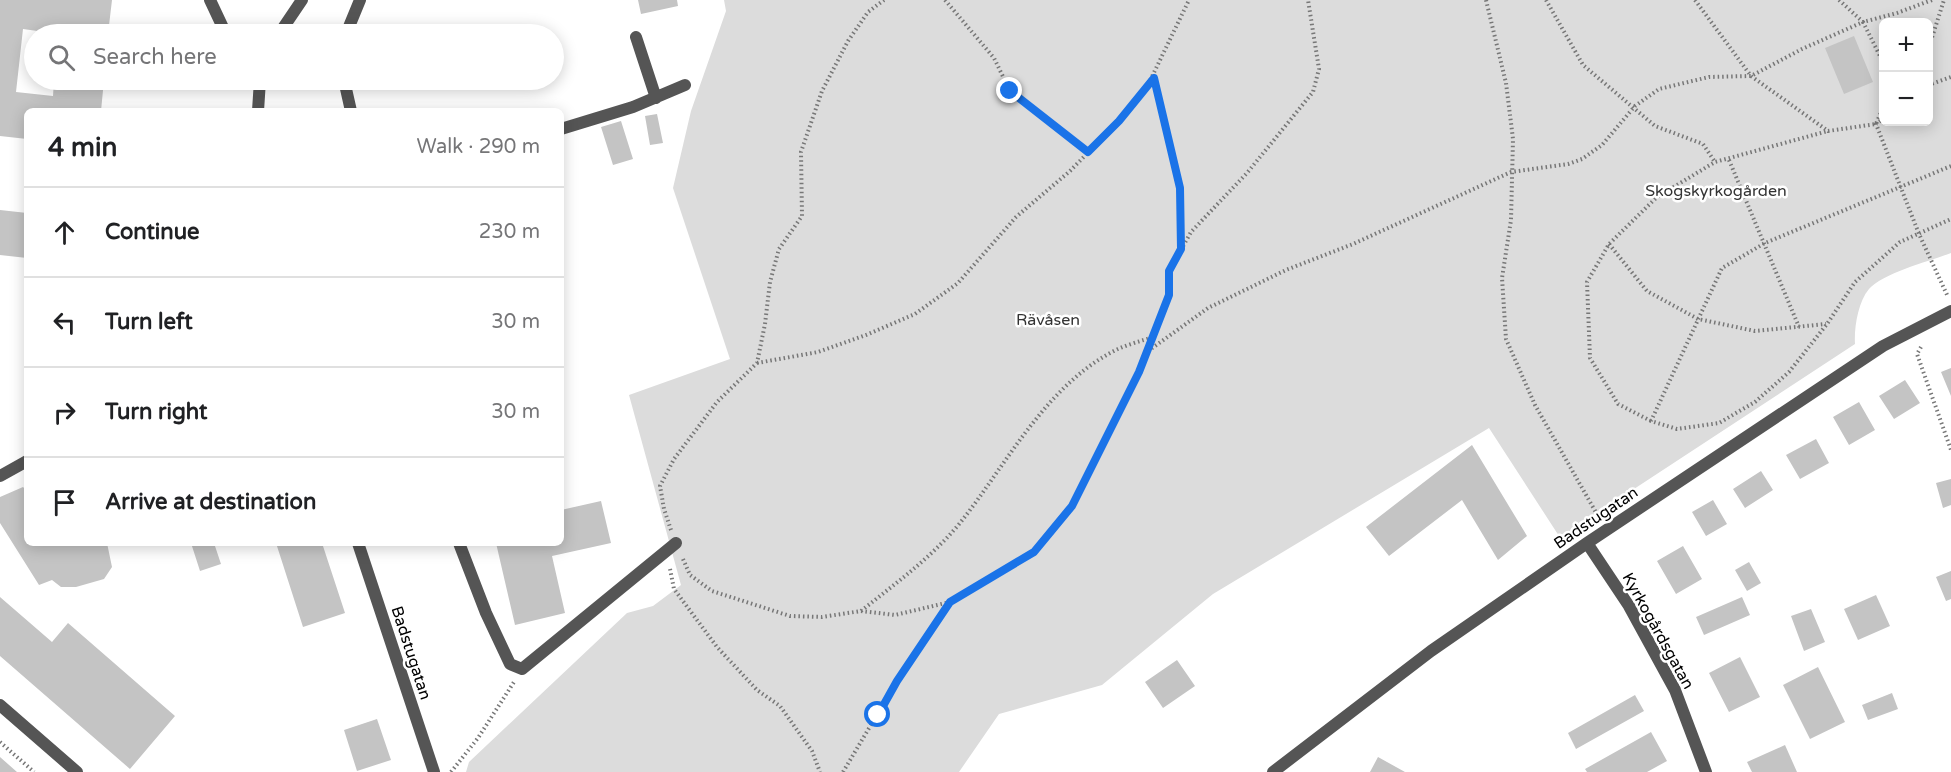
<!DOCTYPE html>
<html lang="en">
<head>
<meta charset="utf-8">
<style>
	body { margin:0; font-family:"Varela Round",sans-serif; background:#f2f2f2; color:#202124 }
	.controls { position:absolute; right:18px; top:18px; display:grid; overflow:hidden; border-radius:9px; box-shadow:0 3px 15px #0003 }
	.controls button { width:54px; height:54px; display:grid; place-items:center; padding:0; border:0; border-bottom:2px solid #e0e0e0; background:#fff; color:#202124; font:30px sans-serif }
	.stop { position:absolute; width:18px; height:18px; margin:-14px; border:4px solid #1a73e8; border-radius:50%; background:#fff }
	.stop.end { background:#1a73e8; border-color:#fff; box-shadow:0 2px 6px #0008 }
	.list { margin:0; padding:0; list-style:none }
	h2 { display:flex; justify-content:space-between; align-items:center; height:78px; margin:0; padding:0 24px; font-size:26px }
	h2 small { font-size:20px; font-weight:400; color:#757577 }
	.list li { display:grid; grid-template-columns:39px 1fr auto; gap:18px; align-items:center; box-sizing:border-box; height:90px; padding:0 24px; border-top:2px solid #e0e0e0 }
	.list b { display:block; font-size:22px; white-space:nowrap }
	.list em { font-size:20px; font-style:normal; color:#757577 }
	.icon { flex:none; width:33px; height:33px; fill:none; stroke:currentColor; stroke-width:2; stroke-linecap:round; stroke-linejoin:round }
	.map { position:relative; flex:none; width:1951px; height:772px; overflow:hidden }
	.search { position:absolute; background:#fff; box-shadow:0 3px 15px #0003; left:24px; top:24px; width:540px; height:66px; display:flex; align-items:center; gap:15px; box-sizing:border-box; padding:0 21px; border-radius:33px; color:#757577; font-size:22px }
	.panel { position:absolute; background:#fff; box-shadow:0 3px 15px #0003; left:24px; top:108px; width:540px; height:438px; border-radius:9px }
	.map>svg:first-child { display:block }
	.green { fill:#dcdcdc; fill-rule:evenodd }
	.building { fill:#c4c4c4 }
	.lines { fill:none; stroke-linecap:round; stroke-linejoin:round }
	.path { stroke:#777; stroke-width:4; stroke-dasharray:1.5 3; stroke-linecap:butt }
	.service { stroke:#555; stroke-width:12 }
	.minor { stroke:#555; stroke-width:12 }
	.tertiary { stroke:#555; stroke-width:12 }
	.route { stroke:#1a73e8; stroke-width:8 }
	.labels { text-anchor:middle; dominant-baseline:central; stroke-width:5; stroke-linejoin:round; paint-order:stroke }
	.park-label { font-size:16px; fill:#333; stroke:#fff }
	.street-label { font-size:16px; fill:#000; stroke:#fff }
</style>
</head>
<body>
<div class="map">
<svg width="1951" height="772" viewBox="0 0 1951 772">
	<rect width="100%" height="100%" fill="#fff"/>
	<path class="green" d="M 724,0 L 1951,0 L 1951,253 C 1930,261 1883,273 1869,289 C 1858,302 1854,328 1855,344 L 1605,508 L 1607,517 L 1559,536 L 1489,428 L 1213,594 L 1102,685 L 999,714 L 959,772 L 466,772 L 469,762 L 627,613 L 653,606 L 681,585 L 629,395 L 730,359 L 673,188 L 691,111 L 726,11 ZM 1884,22 L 1928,22 L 1928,122 L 1884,122 Z"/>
	<path class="building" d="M 0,0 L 112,0 L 108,34 L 59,34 L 23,29 L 16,92 L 53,96 L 54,80 L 104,80 L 101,111 L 27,111 L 27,139 L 0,136 Z
		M 638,0 L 677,0 L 678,6 L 641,14 Z
		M 1854,36 L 1873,82 L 1844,94 L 1825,48 Z
		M 657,114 L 663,143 L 650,145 L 645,116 Z
		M 621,121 L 633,159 L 613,165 L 601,127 Z
		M 0,210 L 27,213 L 27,258 L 0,255 Z
		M 1951,368 L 1951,396 L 1941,372 Z
		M 1905,380 L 1920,403 L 1894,419 L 1879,396 Z
		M 1859,402 L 1875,430 L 1849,445 L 1833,417 Z
		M 1816,439 L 1829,463 L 1800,479 L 1786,455 Z
		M 1472,445 L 1527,536 L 1498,560 L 1462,500 L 1389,556 L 1366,527 Z
		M 1761,471 L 1773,490 L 1745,508 L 1733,489 Z
		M 1951,479 L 1951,505 L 1943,508 L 1936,483 Z
		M 23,487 L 27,491 L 27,543 L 107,543 L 112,567 L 104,579 L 76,587 L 61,587 L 52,580 L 39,585 L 0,523 L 0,497 Z
		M 1713,500 L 1727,524 L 1706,536 L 1692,512 Z
		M 601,501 L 611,543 L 552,556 L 565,613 L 515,625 L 496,543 L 561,543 L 561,510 Z
		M 191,543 L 214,543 L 221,564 L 200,571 Z
		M 276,543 L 322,543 L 345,613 L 303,627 Z
		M 1683,546 L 1702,579 L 1676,594 L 1657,561 Z
		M 1749,562 L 1761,583 L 1747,591 L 1735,570 Z
		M 1951,571 L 1951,599 L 1946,601 L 1936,577 Z
		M 1876,595 L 1890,626 L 1858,640 L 1844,609 Z
		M 0,597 L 52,642 L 68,623 L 175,716 L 130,769 L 0,656 Z
		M 1742,597 L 1750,615 L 1704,635 L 1696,617 Z
		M 1811,609 L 1825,642 L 1804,651 L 1791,616 Z
		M 1740,657 L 1760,697 L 1729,712 L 1709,673 Z
		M 1177,660 L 1195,686 L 1163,708 L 1145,682 Z
		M 1818,667 L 1845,722 L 1810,739 L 1783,685 Z
		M 1892,693 L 1898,709 L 1868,720 L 1862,705 Z
		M 1635,695 L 1644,711 L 1576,749 L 1568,733 Z
		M 377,719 L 391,760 L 357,771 L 344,730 Z
		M 1651,732 L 1667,761 L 1647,772 L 1587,772 L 1585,769 Z
		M 1785,745 L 1797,772 L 1752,772 L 1747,762 Z
		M 0,757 L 17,772 L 0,772 Z
		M 1378,757 L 1405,772 L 1370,772 Z"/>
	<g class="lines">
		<path class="path" d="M 945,0 L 994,58 L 1010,91 L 1088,152
			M 1486,0 L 1506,83 L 1513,139 L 1511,220 L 1502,278 L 1506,339 L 1535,405 L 1598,516
			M 1546,0 L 1583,65 L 1655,126 L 1703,144 L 1715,162
			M 1695,0 L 1751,76 L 1828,131 L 1876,124 L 1884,105
			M 1839,0 L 1863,22 L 1897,13 L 1932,0
			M 1928,50 L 1944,0
			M 1154,78 L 1180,188 L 1181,248
			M 1928,85 L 1951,77
			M 1884,118 L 1876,124 L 1919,234 L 1948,297
			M 1729,160 L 1799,327
			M 1951,166 L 1765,243 L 1722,268 L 1651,421 L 1677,429 L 1719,423 L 1755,402 L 1789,372 L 1827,324 L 1855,282 L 1900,242 L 1951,219
			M 1609,244 L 1647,291 L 1698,319 L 1755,331 L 1826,324
			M 1921,347 L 1917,354 L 1951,450
			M 1148,351 L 1208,308 L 1286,270 L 1353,244 L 1511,172 L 1568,164 L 1582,159 L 1602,145 L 1635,106 L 1659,89 L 1709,77 L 1751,76 L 1802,49 L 1863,22 L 1884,64
			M 757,363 L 818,352 L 866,335 L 915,314 L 958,283 L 1016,217 L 1070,171 L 1119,121 L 1147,87 L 1189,0
			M 1651,421 L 1618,404 L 1590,358 L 1587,282 L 1609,244 L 1657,197 L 1715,162 L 1828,131
			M 671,530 L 664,509 L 660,486 L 674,459 L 717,402 L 757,363 L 765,324 L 770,282 L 779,249 L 802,216 L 801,152 L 822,91 L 848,41 L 868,12 L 884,0
			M 683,559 L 690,575 L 712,591 L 790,616 L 822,617 L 861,611 L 895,615 L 950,602
			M 670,569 L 674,589 L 717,647 L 757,690 L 780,706 L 812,751 L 820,772
			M 861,611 C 896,583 931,558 960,523 C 1007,464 1047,383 1118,349 C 1129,344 1141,341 1153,337
			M 0,742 L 34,772
			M 451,772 L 478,738 L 514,682
			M 843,772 L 897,681 L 950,602 L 1034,552 L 1072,506 L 1139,372 L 1169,295 L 1169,271 L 1191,232 L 1247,173 L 1313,92 L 1319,69 L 1308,0"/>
		<path class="service" d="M 210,0 L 226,34
			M 346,34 L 360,0
			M 636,37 L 656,98
			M 344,80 L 351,111
			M 561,129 L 633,107 L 685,85
			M 459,543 L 486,613 L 510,664 L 522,669 L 676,543"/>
		<path class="minor" d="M 279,34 L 302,0
			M 258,111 L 260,80
			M 0,476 L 27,461
			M 358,543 L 434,772
			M 1587,543 L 1629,606 L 1675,690 L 1706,772
			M 1273,772 L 1431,651 L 1587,543 L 1883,346 L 1951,311"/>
		<path class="tertiary" d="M 0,705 L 77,772"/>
	</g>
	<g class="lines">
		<path class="route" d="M 878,715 L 897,681 L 950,602 L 1034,552 L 1072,506 L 1139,372 L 1169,295 L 1169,271 L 1181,249 L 1180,188 L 1154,78 L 1119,121 L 1088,152 L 1010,91"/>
	</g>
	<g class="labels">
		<g class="park-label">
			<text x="1716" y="191">Skogskyrkogården</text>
			<text x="1048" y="320">Rävåsen</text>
		</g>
		<g class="street-label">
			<text transform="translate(1596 518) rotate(-34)">Badstugatan</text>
			<text transform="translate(1658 631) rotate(61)">Kyrkogårdsgatan</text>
			<text transform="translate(411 653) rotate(72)">Badstugatan</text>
		</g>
	</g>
</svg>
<div class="controls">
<button>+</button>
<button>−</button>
</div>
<div class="stop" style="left:878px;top:715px"></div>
<div class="stop end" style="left:1010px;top:91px"></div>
<div class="search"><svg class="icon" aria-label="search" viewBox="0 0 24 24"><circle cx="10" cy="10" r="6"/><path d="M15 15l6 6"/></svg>Search here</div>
<section class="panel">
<h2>4 min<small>Walk · 290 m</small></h2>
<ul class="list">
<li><svg class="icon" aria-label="ahead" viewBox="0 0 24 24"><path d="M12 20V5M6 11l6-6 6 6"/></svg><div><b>Continue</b></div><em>230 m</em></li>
<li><svg class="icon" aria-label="left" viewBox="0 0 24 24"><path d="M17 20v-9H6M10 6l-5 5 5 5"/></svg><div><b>Turn left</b></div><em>30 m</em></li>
<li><svg class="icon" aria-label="right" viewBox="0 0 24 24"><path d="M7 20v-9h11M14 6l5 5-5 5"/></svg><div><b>Turn right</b></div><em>30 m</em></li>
<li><svg class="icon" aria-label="arrive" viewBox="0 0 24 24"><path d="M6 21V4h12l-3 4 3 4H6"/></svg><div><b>Arrive at destination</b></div></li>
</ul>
</section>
</div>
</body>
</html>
